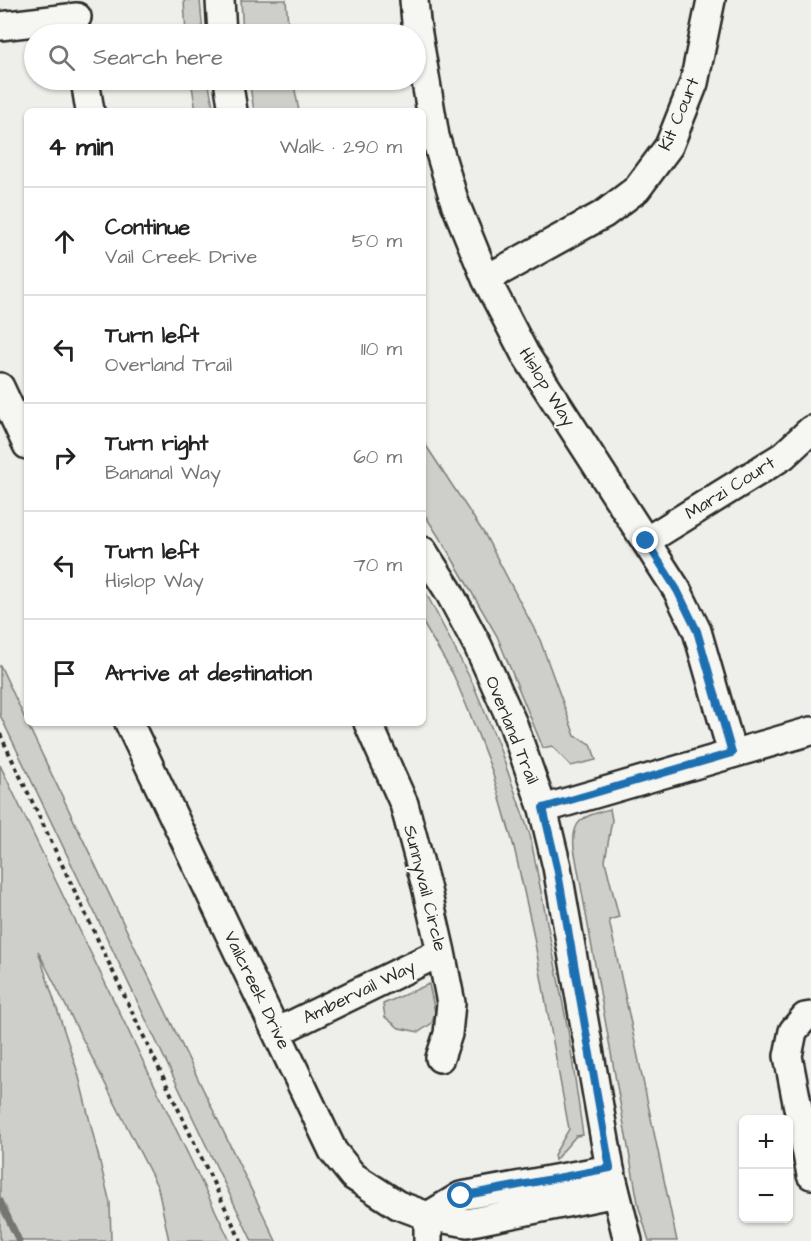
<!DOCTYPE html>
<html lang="en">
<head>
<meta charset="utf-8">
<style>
	body { margin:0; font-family:"Architects Daughter",sans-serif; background:#f2f2f2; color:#222 }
	.controls { position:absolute; right:18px; bottom:18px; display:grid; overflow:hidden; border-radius:9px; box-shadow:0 2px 4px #0004 }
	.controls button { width:54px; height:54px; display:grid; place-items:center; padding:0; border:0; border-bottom:2px solid #e0e0e0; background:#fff; color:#222; font:30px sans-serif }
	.stop { position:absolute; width:18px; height:18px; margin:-14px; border:4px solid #1f6fb2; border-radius:50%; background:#fff }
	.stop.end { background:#1f6fb2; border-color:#fff; box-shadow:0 2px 6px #0008 }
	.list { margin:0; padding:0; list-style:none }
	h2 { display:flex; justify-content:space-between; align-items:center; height:78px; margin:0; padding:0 24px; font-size:26px }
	h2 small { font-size:20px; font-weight:400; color:#767676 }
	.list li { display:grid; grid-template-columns:39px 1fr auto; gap:18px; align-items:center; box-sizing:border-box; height:108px; padding:0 24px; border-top:2px solid #e0e0e0 }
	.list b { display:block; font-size:22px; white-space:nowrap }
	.list p { margin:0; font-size:20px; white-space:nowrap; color:#767676 }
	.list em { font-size:20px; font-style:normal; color:#767676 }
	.icon { flex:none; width:33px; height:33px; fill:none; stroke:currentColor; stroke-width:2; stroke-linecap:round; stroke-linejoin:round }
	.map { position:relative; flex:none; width:811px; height:1241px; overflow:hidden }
	.search { position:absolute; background:#fff; box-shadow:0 2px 4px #0004; left:24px; top:24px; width:402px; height:66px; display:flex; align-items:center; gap:15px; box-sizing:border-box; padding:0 21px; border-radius:33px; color:#767676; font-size:22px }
	.panel { position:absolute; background:#fff; box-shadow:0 2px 4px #0004; left:24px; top:108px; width:402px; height:618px; border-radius:9px }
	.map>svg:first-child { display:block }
	.green { fill:#cececa; stroke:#7c7c7a; stroke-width:1.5 }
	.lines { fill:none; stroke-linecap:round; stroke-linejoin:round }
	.stream { stroke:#757573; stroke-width:7 }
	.minor-casing { stroke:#2b2b2b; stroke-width:32 }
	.path { stroke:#2b2b2b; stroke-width:4; stroke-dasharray:4.5 4.5; stroke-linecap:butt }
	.minor { stroke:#f6f6f2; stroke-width:27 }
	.route { stroke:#1f6fb2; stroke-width:8 }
	.labels { text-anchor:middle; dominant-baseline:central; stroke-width:4.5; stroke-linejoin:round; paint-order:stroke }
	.street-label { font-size:18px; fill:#2b2b2b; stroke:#f6f6f2 }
</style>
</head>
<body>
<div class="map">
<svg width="811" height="1241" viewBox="0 0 811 1241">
	<rect width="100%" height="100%" fill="#eeeeea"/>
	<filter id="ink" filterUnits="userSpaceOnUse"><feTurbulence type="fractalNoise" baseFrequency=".0167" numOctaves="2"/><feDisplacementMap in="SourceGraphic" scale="12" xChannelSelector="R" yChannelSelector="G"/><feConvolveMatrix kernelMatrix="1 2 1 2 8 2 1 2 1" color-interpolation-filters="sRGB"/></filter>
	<g filter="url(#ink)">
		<path class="green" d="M 184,0 L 200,0 L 203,34 L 186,34 Z
			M 241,0 L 286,0 L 289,34 L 243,34 Z
			M 191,80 L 208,80 L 214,111 L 196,111 Z
			M 249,80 L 293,80 L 299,111 L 254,111 Z
			M 423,441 L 485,535 L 540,640 L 575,736 L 591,744 L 596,760 L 571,766 L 552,746 L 543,748 L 497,636 L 449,553 L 423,512 Z
			M 423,587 L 473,684 L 497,741 L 530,835 L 568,1030 L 583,1135 L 576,1136 L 555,1160 L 554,1155 L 569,1129 L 532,927 L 514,847 L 492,771 L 470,714 L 453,674 L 423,623 Z
			M 0,665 L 27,723 L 276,1241 L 252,1241 L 0,715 Z
			M 0,765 L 23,813 L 230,1241 L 169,1241 L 158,1188 L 38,951 L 78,1073 L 110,1203 L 111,1241 L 0,1241 Z
			M 610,809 L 612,820 L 605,861 L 619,917 L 609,920 L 677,1241 L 649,1241 L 639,1208 L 574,848 C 571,818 585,816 610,809 Z
			M 429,984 L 435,1012 L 432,1023 L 419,1032 L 399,1028 L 385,1017 L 383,1004 Z"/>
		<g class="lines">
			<path class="stream" d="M 0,1201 L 19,1241"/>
			<defs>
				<path id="minor" d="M 220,0 L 222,34
					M 414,0 L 416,22 L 435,136 L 455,203 L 486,279 L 525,354 L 677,590 L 697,631 L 732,753
					M 0,26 L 77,17
					M 85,80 L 90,111
					M 228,80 L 233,111
					M 486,279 L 604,214 L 637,189 L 669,146 L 694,83 L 711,0
					M 0,387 L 27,445
					M 646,541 L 783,456 L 811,430
					M 423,551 L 448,590 L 478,646 L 513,724 L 543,809 L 557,867 L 610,1169 L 628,1241
					M 129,723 L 333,1151 L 353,1176 L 398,1205 L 428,1216 L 467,1223 L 616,1193
					M 368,723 L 404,804 L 426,886 L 441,952 L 451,1003 L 448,1034 L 440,1058
					M 543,809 L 811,731
					M 811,1016 L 805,1017 L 793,1031 L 788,1056 L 811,1175
					M 277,1032 L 441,952
					M 428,1216 L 461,1196 L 610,1169
					M 428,1241 L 428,1216"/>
			</defs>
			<use href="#minor" class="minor-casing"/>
			<path class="path" d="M 0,734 L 241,1241"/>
			<use href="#minor" class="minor"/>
		</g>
	</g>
	<g class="lines" filter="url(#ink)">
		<path class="route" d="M 461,1196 L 610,1168 L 557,867 L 543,808 L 732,753 L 697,631 L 677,590 L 646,541"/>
	</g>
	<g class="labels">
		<g class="street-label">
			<text transform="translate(679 114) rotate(-67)">Kit Court</text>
			<text transform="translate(547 387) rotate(58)">Hislop Way</text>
			<text transform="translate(730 488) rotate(-32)">Marzi Court</text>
			<text transform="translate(512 730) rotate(68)">Overland Trail</text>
			<text transform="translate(425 888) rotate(76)">Sunnyvail Circle</text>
			<text transform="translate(257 990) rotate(64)">Vailcreek Drive</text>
			<text transform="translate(359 992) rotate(-26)">Ambervail Way</text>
		</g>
	</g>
</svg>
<div class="controls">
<button>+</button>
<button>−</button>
</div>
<div class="stop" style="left:461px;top:1196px"></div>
<div class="stop end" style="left:646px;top:541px"></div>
<div class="search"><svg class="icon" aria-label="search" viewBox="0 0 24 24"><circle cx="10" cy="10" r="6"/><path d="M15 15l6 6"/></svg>Search here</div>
<section class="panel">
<h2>4 min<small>Walk · 290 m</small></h2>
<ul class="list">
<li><svg class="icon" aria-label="ahead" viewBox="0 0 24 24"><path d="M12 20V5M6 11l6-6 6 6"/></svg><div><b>Continue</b><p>Vail Creek Drive</p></div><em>50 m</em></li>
<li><svg class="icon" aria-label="left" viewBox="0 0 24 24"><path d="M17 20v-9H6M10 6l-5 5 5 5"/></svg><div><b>Turn left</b><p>Overland Trail</p></div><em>110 m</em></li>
<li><svg class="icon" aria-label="right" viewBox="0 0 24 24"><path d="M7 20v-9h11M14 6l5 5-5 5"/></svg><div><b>Turn right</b><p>Bananal Way</p></div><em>60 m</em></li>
<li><svg class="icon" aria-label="left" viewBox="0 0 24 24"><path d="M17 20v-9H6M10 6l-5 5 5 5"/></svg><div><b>Turn left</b><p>Hislop Way</p></div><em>70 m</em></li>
<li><svg class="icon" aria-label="arrive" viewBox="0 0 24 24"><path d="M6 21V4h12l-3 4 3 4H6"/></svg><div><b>Arrive at destination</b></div></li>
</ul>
</section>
</div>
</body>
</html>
